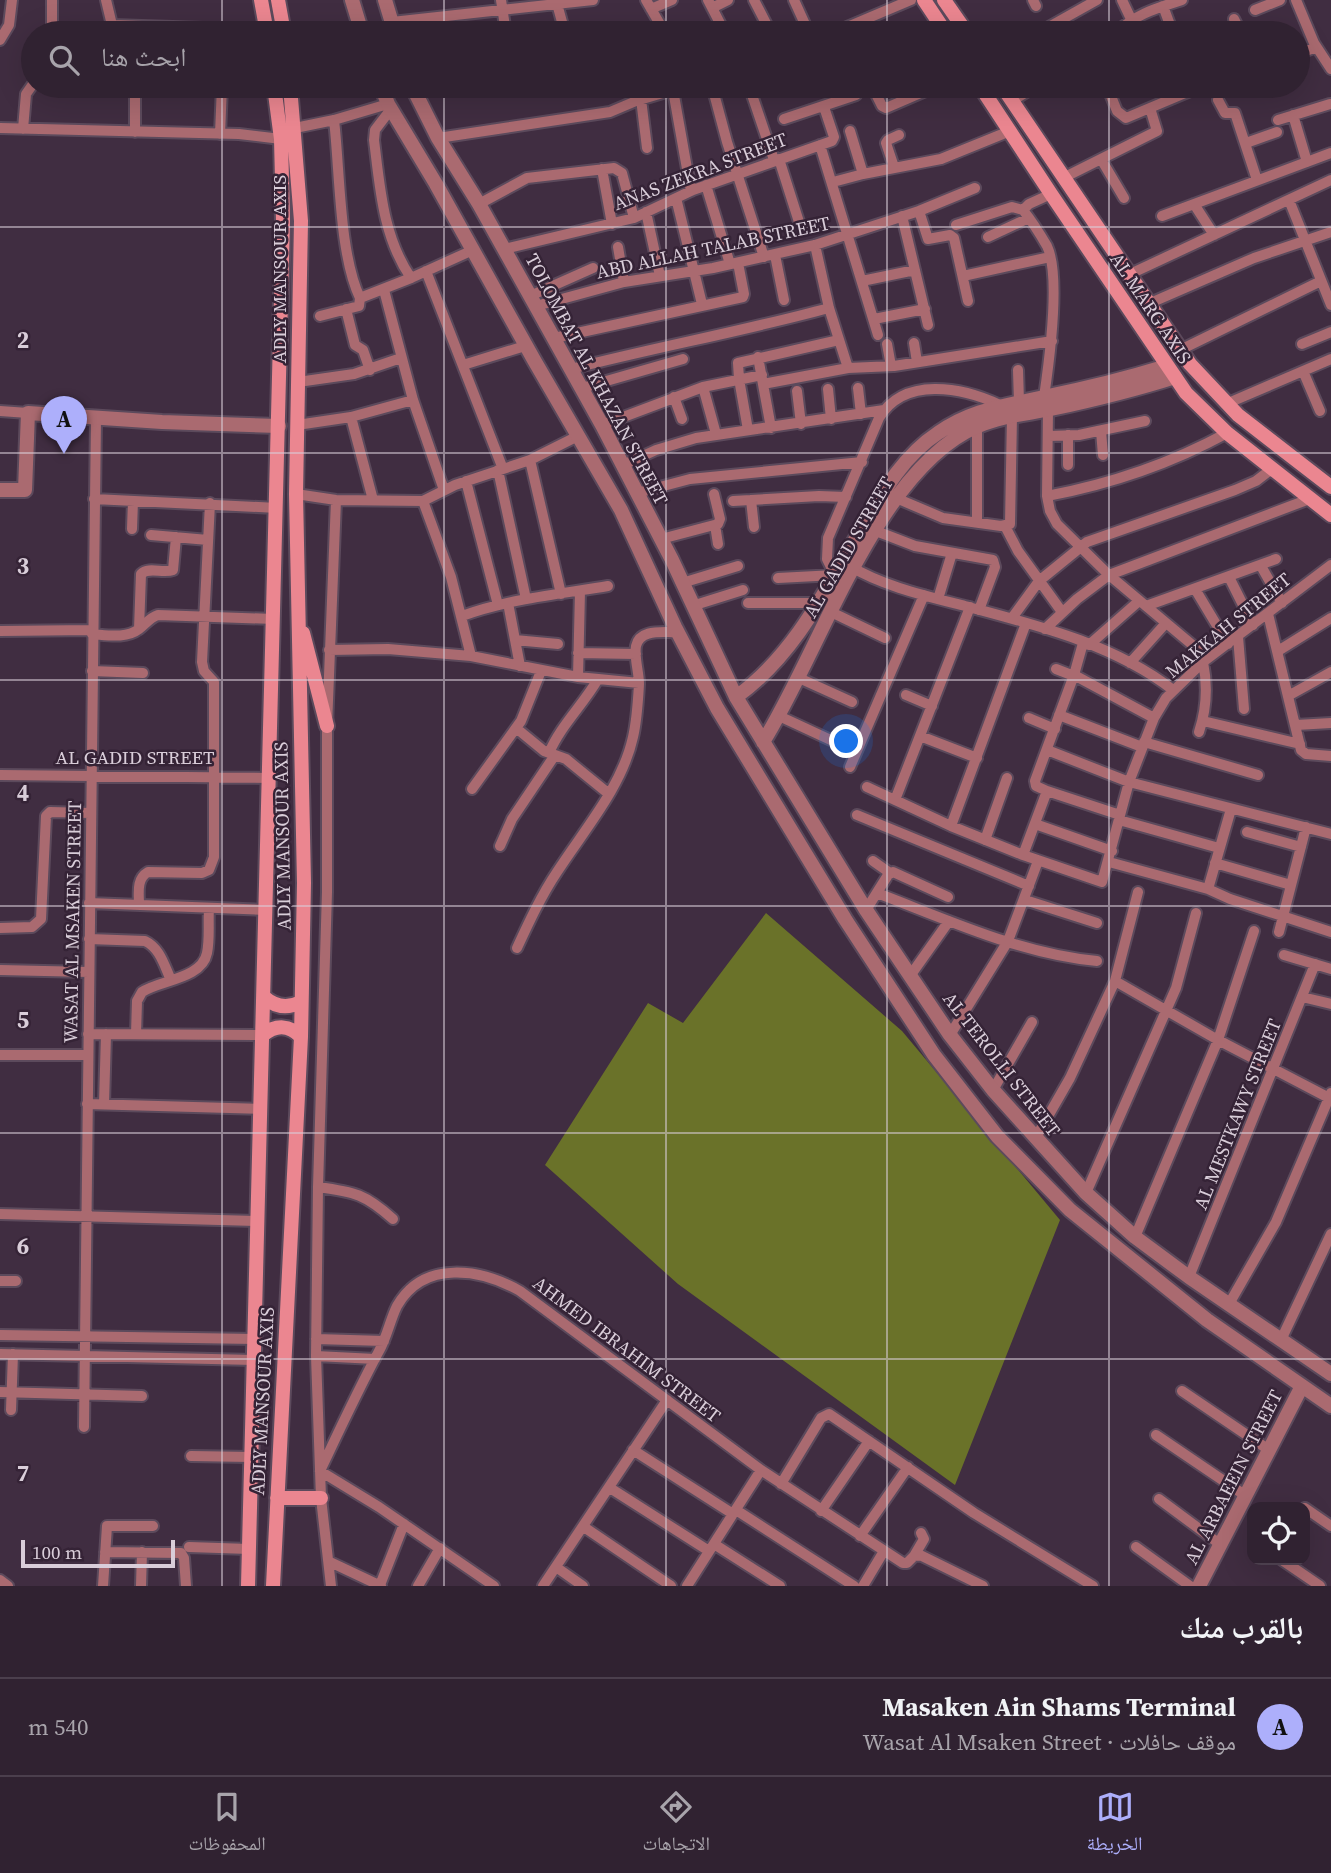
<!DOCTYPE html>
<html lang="ar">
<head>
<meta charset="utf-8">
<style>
	body { margin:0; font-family:"Source Serif 4","Noto Naskh Arabic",serif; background:#382a39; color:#f1f3f6; direction:rtl }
	.controls { position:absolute; right:21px; bottom:21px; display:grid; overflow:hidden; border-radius:14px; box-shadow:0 7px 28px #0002 }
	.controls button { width:63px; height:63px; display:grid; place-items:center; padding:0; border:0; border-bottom:2px solid #4b3f4d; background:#302231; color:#f1f3f6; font:35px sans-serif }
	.scale { position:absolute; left:21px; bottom:18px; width:154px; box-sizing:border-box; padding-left:7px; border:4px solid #d9cdd9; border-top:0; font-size:19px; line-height:24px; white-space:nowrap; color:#d9cdd9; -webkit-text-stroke:5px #352336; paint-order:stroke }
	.you { position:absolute; left:847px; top:742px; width:24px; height:24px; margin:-18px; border:5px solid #fff; border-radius:50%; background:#1a73e8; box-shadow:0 0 0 10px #1a73e833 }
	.badge { display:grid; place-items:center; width:46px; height:46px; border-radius:50%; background:#adaffb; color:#111; font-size:23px; font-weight:700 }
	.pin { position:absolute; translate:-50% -58px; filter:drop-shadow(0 2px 4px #0008) }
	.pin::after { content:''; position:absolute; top:37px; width:24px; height:21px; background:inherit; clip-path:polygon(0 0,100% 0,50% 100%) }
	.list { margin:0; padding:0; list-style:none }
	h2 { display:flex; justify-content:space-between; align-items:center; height:91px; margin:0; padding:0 28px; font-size:30px }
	h2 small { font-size:23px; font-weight:400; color:#a8a4ab }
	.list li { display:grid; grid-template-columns:46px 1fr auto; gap:21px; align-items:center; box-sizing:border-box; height:98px; padding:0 28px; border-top:2px solid #4b3f4d }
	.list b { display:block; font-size:26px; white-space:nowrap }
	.list p { margin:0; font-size:23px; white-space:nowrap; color:#a8a4ab }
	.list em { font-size:23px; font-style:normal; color:#a8a4ab }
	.icon { flex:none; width:38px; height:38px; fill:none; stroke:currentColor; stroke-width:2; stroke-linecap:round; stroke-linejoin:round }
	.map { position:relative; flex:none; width:1331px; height:1586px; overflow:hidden; direction:ltr }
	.search { position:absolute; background:#302231; box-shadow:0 7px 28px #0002; left:21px; right:21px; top:21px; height:77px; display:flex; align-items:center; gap:18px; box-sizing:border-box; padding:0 24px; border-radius:38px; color:#a8a4ab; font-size:26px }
	.sheet { height:189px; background:#302231 }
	nav { display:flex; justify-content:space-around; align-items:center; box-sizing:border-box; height:98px; border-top:2px solid #4b3f4d; background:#302231; font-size:19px; color:#a8a4ab }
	nav a { display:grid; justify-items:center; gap:4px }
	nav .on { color:#adaffb }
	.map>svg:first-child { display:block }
	.forest { fill:#6a7229 }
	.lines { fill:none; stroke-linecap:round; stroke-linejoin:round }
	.minor-casing { stroke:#5c4a5c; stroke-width:14 }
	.tertiary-casing { stroke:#5c4a5c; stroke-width:18 }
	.secondary-casing { stroke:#5c4a5c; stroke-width:18 }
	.minor { stroke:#aa6a70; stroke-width:10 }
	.tertiary { stroke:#aa6a70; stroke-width:14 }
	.secondary { stroke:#eb8690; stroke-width:14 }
	.grid { fill:none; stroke:#d9cdd9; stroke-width:2; stroke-opacity:0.55 }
	.labels { text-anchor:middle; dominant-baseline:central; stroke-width:5; stroke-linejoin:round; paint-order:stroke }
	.street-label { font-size:19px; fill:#d9cdd9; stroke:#352336 }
	.grid-label { font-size:23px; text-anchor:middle; font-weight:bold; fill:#d9cdd9; stroke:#352336; stroke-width:5; stroke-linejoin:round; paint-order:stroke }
</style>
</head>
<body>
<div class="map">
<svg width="1331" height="1586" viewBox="0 0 1331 1586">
	<rect width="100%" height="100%" fill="#402d41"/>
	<path class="forest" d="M 766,913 L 902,1031 L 1060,1220 L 955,1485 L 678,1284 L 545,1165 L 648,1003 L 683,1023 Z"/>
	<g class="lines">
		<defs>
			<path id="minor" d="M 106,0 L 112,25 L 119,33
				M 501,0 L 506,33
				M 556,0 L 565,33
				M 646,0 L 665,33
				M 708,0 L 725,33
				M 754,0 L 771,33
				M 794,0 L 809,33
				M 1033,0 L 1036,6
				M 1122,0 L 1131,19 L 1129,33
				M 1296,0 L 1314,43 L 1331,69
				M 1163,6 L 1173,33
				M 712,8 L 728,0
				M 651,9 L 672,0
				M 1255,10 L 1280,0
				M 1234,19 L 1241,33
				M 392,22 L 593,0
				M 112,25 L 267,30
				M 52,33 L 52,0
				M 833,33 L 911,0
				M 1038,33 L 1097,0
				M 1116,33 C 1135,14 1157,8 1182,0
				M 0,40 L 9,25 L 12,0
				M 1298,54 L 1316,47
				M 135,86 L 135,132
				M 712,86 L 727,142 L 764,257
				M 749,86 L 774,160
				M 784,86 L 785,89
				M 872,86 L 882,106 L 886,108 L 937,86
				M 1107,86 L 1117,111 L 1126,118 L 1202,86
				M 1150,86 L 1152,90
				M 1235,86 L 1239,88 L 1249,86
				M 673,90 L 691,191
				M 641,99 L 647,148
				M 1218,100 L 1225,113 L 1235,113 L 1257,180
				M 1012,101 L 1036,86
				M 391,109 L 375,130 L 374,140 C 380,188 383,237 411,278
				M 1293,115 L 1307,162
				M 784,119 L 856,95
				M 334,120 C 340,171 339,254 360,298
				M 1278,120 L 1330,104
				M 0,128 L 239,134 L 281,139
				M 295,128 L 334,120 L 388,104
				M 23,129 L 26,94 L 33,84
				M 850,131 L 863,174
				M 220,134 L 222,86
				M 438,138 L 610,112 L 636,101 L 686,86
				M 1246,143 L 1277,132
				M 820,145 L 878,335
				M 779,159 L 799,222
				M 1101,159 L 1124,198
				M 894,167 L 886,143 L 888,140 L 899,135
				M 602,169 L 612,224
				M 1063,178 L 1157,131 L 1150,108
				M 833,182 L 863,174 L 941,159 L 1010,131
				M 706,185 L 730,264
				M 676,198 L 702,304
				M 1289,200 L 1331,305
				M 479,204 L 527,178 L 614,168 L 622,173 L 634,218
				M 1194,204 L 1214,235
				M 919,211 L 928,239 L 950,235 L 954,238 L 968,301
				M 646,212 L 660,276
				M 902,216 L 928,325
				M 1162,216 L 1331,153
				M 956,225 L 1012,207 L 1023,210
				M 988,237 L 1029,218
				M 815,245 L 829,308 L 848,368
				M 618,247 L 624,282
				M 504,249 L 634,218 L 693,190 L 832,141 L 834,137 L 824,107
				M 775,255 L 784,300
				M 426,271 L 503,469
				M 1128,275 L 1331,180
				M 963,276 L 1050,257
				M 862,281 L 915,270
				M 384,290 L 413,400 L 444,490
				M 530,296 L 593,268
				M 1148,304 L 1254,258 L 1331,232
				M 536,306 L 624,282 L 713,268 L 815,245 L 919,211 L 975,188
				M 346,309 L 355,345 L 363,350 L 370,370
				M 320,316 L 359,306 L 360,298 L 411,278 L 473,250
				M 874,319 L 925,309
				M 554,338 L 743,297 L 744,294 L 738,263
				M 914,343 L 917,362
				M 887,344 L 891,366
				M 1302,344 L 1331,332
				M 1180,350 L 1321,281
				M 758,357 L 771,428
				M 463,365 L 525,346
				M 571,369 C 657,347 744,331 829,308
				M 1018,370 L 1019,402
				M 1303,371 L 1320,411
				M 298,382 L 354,374 L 401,358
				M 763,384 L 848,368 L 894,366 L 1052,341
				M 703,387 L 716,434
				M 582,388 L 683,359
				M 858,388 L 861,414
				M 828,389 L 831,419
				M 797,391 L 801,424
				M 674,397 L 682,419
				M 1044,397 C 1049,363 1061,276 1047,246 C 1040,234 1031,220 1023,210 L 1029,204 L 1051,194
				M 1226,404 L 1331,359
				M 1048,409 L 1047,496 L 1050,511 L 1057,524 L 1109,575 L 1208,658
				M 0,411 L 28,413
				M 351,417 L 373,500
				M 297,425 L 351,417 L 413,400
				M 602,425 L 703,387 L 762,375
				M 977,426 L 977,523
				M 748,430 L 739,379 L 738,363 L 839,340
				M 1101,431 L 1103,455
				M 1068,435 L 1068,465
				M 1049,436 L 1079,435 L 1145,421
				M 530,460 L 561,594
				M 623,465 L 656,450 L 696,438 L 884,410
				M 498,470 L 526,599
				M 466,481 L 498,605
				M 637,493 L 690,479 L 862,462
				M 296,494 L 336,500 L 423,501 L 455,485 L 530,460 L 578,436
				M 1047,496 C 1111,484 1170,464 1227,433
				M 896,498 L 943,518 L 1001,526 L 1010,524 L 1012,416
				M 94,499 L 277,508
				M 751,500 L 754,527
				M 423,501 L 451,577 L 471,656
				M 733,501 L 819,496 L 846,497
				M 715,525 L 718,544
				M 1005,526 L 1018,551 L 1062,612
				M 132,529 L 133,501
				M 876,531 L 915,546 L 993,560 L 995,567 L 979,610
				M 151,535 L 208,540
				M 661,539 L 718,524 L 720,519 L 714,494
				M 848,565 C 882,586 926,596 965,606 C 1036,625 1114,644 1173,690
				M 1261,566 L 1282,603
				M 1229,577 L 1253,625
				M 778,578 L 835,575 L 827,559 L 828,538 L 879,418 C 904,376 962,387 1000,405
				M 682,583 L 738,566
				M 1195,589 L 1228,644
				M 938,599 L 952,553
				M 508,603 L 520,666
				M 748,603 L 818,603
				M 692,606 L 743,590
				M 1146,606 L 1276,559
				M 831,612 L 885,638
				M 1268,614 L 1301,750 L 1306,754 L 1331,756
				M 462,616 C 509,599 559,594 608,586
				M 1012,618 L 1039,581 L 1087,542 L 1235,490 L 1256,481 L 1273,468
				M 139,629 L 141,574 C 149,566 163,574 173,570 L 176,537
				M 1045,629 L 1077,599 L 1109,575 L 1312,498
				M 0,631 L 92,630
				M 92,634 C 107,635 126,639 139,629 C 146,624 149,618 158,615 L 274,619
				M 1238,637 L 1244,709
				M 515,640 L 558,644
				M 1089,645 L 1139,601
				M 329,650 L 388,649 L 471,656 L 578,677 L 639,683
				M 1278,651 L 1331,618
				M 578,653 L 636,654
				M 1130,663 L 1166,623
				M 1056,669 L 1074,676
				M 92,671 L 143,673
				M 1074,675 L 1154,718
				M 578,677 L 580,591
				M 799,678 L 852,702
				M 906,695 L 932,706
				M 1288,696 L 1331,672
				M 1059,715 L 1142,747
				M 779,716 L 835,742
				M 1029,718 L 1055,729
				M 1203,721 L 1300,744
				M 1296,725 L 1331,723
				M 516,728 L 544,751 L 566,759 L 609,794
				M 1199,732 C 1207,708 1208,687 1203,662
				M 920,736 L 977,758
				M 1144,742 L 1258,775
				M 1047,750 L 1129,782 L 1331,834
				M 549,753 C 561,725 583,705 598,679
				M 850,767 L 924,595
				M 0,775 L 270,778
				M 867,787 L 951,826 L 1023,855 L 1102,882 L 1129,782 L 1154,718 L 1166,698 L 1203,662 L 1331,565
				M 472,789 L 521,721 L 541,671
				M 1047,791 L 1120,815
				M 895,800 L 970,607
				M 857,815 L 1029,886
				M 1119,820 L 1219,848
				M 1035,824 L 1112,851
				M 951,826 L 1026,623
				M 1247,832 L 1301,847
				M 985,840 L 1007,778
				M 500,846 L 512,819 L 555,755
				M 1023,855 L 1047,791 L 1036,786 L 1035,781 L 1074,675 L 1083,643
				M 873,861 L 890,873
				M 1109,862 L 1208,889 L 1230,899 L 1331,932
				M 1215,863 L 1291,885
				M 1208,889 L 1231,809
				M 877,893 C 948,920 1021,954 1097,961
				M 1025,900 L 1097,923
				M 89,903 L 267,910
				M 139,905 C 139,893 136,879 148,872 L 202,873 L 209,870 L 214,857 L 214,682 L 204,671 L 202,662 L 210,503
				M 866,910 L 888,875 L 893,872 L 948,897
				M 0,928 L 32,927 L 41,919 L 46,816 L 50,812 L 90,813
				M 1279,932 L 1306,827
				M 89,939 L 145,941 C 160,948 164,965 171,980
				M 517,948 C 529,922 541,896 557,872 C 584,830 622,787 633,737 C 637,720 638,701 639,684 C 639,672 634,658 636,646 C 640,628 664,633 678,632
				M 1284,955 L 1331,969
				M 0,970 L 89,972
				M 910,976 L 949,921
				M 1115,981 L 1218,1040 L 1331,1099
				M 1302,997 L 1331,1004
				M 88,1034 L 263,1035
				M 136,1034 L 137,1001 L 142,992 C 160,980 202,979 207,953 C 210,939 208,923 209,908
				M 950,1035 L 1008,941 L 1038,861
				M 0,1055 L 88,1055
				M 993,1090 L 1032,1022
				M 87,1104 L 261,1109
				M 104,1104 L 106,1034
				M 1035,1139 L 1070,1078 L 1115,981 L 1138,892
				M 318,1187 C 355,1192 365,1194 393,1219
				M 1086,1193 L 1176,988 L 1196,913
				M 0,1214 L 258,1221
				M 1135,1237 L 1218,1040 L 1254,931
				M 1189,1277 L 1315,964
				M 0,1281 L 16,1281
				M 1229,1304 L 1276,1222 L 1331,1093
				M 0,1335 L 255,1339
				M 316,1339 L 384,1341
				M 1281,1340 L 1331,1234
				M 0,1354 L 254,1360
				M 316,1356 L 375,1359
				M 1182,1391 L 1269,1450
				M 0,1392 L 142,1396
				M 11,1410 L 13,1354
				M 84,1427 L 96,418
				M 1156,1435 L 1246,1496
				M 633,1450 L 733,1514
				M 191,1456 L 251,1457
				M 781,1484 L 821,1418 L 829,1414 L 974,1513 L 1093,1586
				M 610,1488 L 709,1551
				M 1159,1499 L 1221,1545
				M 1305,1508 L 1331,1526
				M 736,1510 L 854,1586
				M 821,1511 L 869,1441
				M 584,1527 L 671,1586
				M 860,1536 L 908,1467
				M 714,1544 L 780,1586
				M 189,1547 L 249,1549
				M 1136,1547 L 1190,1586
				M 105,1552 L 181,1553 L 184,1558 L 186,1586
				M 914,1556 L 924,1539 L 921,1533
				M 1282,1560 L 1320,1586
				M 330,1562 L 381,1586
				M 556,1567 L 583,1586
				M 0,1580 L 8,1586
				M 380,1585 L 404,1524
				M 103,1586 L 107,1526 L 153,1526
				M 141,1586 L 142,1552
				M 331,1586 L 321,1498 L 316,1356 L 318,1187 L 327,892 L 327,726 L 336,500
				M 418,1586 L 440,1548
				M 494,1586 L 379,1507 L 320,1471 C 339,1431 358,1390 379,1351 C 387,1337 390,1320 397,1306 C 424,1259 481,1269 520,1291 L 761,1470 L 903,1563 L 907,1563 L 914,1556 L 920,1555 L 983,1586
				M 543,1586 L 667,1400
				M 687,1586 L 761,1470
				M 863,1586 L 884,1551"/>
			<path id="tertiary" d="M 352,0 L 362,33
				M 385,0 L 395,33
				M 381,86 L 388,104 L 436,184 L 534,360 L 621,510 L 675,627 L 717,708 L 845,919 L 934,1055 L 997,1136 L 1070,1210 L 1207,1320 L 1331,1406
				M 412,86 L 438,138 L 479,204 L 602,425 L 672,560 L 736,697 L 866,910 L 950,1035 L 993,1090 L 1086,1193 L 1135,1237 L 1189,1277 L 1331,1374
				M 0,490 L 25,490 L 28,413 L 162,422 L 279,426
				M 736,697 C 794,656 827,588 862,528 C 883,492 903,456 938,433 C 974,408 1007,406 1048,396 C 1088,388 1128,378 1167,366
				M 763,742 C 820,652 877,468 978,426 C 1001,416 1026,414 1051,409 C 1093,400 1134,390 1175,377
				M 1199,1586 L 1302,1386"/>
			<path id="secondary" d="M 261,0 L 267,33
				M 278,0 L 284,33
				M 924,0 L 946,33
				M 944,0 L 967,33
				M 980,86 L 1051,194 L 1186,393 L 1227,433 L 1331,515
				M 1002,86 L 1190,364 L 1238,415 L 1331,487
				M 303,633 L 327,726
				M 264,997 C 275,1007 287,1009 301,1002
				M 263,1035 C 276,1024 290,1025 301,1037
				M 277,1498 L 321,1498
				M 248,1586 L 283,221 L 281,139 L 274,86
				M 273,1586 L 301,1037 L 304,883 L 296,494 L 301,221 L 290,86"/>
		</defs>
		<use href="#minor" class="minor-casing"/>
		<use href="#tertiary" class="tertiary-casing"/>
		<use href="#secondary" class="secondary-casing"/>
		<use href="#minor" class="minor"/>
		<use href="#tertiary" class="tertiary"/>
		<use href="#secondary" class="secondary"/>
	</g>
	<path class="grid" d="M 222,0 L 222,33M 444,0 L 444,33M 666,0 L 666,33M 887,0 L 887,33M 1109,0 L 1109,33M 222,86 L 222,1586M 444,86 L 444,1586M 666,86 L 666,1586M 887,86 L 887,1586M 1109,86 L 1109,1586M 0,227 L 1331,227M 0,453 L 1331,453M 0,680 L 1331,680M 0,906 L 1331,906M 0,1133 L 1331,1133M 0,1359 L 1331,1359"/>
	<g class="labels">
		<g class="street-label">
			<text transform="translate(700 171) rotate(-21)">ANAS ZEKRA STREET</text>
			<text transform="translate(713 247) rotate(-12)">ABD ALLAH TALAB STREET</text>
			<text transform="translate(279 269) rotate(-90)">ADLY MANSOUR AXIS</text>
			<text transform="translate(1151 308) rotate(56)">AL MARG AXIS</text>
			<text transform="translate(597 379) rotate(62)">TOLOMBAT AL KHAZAN STREET</text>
			<text transform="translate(848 547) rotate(-60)">AL GADID STREET</text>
			<text transform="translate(1228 625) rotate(-39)">MAKKAH STREET</text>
			<text x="135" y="757">AL GADID STREET</text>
			<text transform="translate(282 836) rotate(-91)">ADLY MANSOUR AXIS</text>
			<text transform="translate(72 922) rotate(-89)">WASAT AL MSAKEN STREET</text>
			<text transform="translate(1002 1064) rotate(52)">AL TEROLLI STREET</text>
			<text transform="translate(1237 1114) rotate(-68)">AL MESTKAWY STREET</text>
			<text transform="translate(627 1349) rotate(37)">AHMED IBRAHIM STREET</text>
			<text transform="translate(262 1401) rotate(-87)">ADLY MANSOUR AXIS</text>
			<text transform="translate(1233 1477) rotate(-63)">AL ARBAEEIN STREET</text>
		</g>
	</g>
	<g class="grid-label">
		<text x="23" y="348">2</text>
		<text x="23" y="574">3</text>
		<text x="23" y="801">4</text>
		<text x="23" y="1028">5</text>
		<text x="23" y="1254">6</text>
		<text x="23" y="1481">7</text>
	</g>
</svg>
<div class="controls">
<button><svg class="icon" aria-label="locate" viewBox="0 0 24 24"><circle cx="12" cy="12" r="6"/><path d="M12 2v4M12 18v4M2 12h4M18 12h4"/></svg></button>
</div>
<div class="scale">100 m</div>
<div class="you"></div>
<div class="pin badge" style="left:64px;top:454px">A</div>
<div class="search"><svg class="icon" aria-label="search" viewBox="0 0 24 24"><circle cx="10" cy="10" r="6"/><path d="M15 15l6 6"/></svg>ابحث هنا</div>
</div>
<section class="sheet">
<h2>بالقرب منك<small></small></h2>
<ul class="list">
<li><span class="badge">A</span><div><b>Masaken Ain Shams Terminal</b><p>موقف حافلات · Wasat Al Msaken Street</p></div><em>540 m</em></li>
</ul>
</section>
<nav>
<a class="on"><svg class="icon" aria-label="map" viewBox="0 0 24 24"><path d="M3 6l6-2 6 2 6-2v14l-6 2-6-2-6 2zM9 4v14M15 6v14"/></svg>الخريطة</a>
<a><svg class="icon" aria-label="directions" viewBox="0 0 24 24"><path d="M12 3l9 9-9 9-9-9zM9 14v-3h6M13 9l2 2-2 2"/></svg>الاتجاهات</a>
<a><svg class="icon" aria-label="saved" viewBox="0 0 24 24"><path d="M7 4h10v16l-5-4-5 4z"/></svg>المحفوظات</a>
</nav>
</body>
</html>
